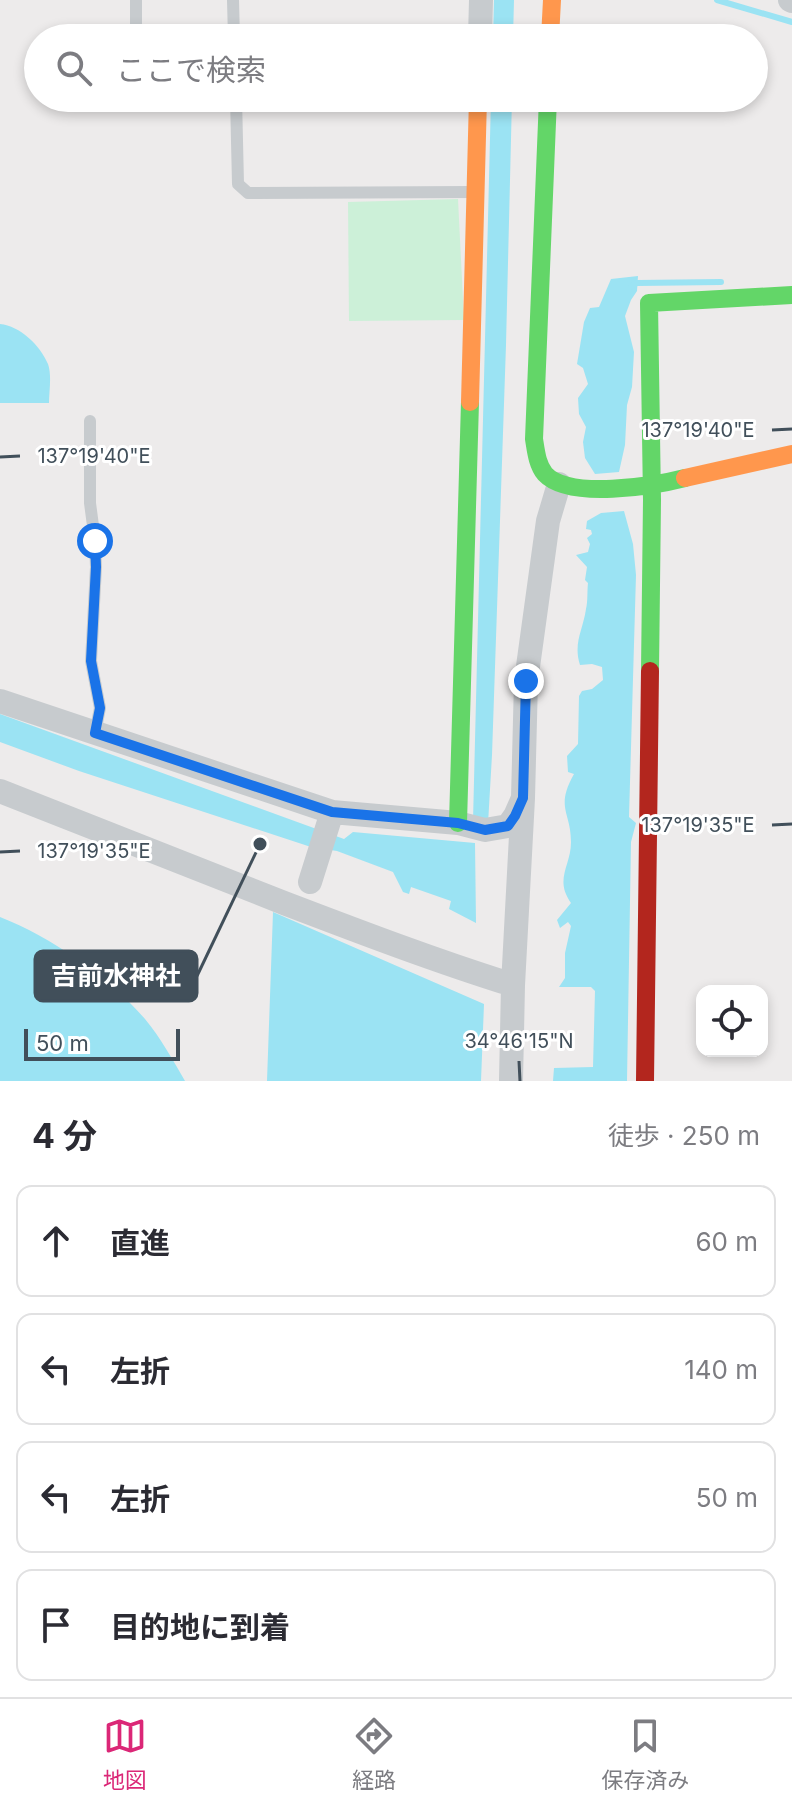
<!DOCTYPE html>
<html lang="ja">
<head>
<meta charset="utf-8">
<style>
	body { margin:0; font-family:Inter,"Noto Sans JP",sans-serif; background:#f7f7f7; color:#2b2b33 }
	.controls { position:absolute; right:24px; bottom:24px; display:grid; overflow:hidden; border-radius:16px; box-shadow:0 4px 12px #0003 }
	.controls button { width:72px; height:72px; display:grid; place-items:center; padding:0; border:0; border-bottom:2px solid #e1e1e2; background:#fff; color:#2b2b33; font:40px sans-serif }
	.scale { position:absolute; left:24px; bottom:20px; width:156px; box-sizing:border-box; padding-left:8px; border:4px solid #414f5a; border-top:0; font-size:22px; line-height:28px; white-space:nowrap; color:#414f5a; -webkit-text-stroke:6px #fff; paint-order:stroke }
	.stop { position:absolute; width:24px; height:24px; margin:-18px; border:6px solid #1a73e8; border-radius:50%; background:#fff }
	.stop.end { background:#1a73e8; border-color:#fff; box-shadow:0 2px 8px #0008 }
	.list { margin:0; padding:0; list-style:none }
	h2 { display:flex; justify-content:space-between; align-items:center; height:104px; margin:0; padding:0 32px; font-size:34px }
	h2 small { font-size:26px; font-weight:400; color:#7c7c81 }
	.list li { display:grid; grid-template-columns:52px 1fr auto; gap:24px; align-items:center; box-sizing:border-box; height:112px; margin:0 16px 16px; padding:0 16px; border:2px solid #e1e1e2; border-radius:16px }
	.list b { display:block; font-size:30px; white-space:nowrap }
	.list em { font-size:26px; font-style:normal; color:#7c7c81 }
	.icon { flex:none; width:44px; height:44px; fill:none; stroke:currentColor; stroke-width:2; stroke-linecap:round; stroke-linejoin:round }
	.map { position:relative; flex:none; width:792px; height:1081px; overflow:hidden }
	.search { position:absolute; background:#fff; box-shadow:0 4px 12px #0003; left:24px; right:24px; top:24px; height:88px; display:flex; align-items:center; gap:20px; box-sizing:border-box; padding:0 28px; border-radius:44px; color:#7c7c81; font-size:30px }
	.sheet { height:616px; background:#fff }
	nav { display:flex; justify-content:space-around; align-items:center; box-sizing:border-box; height:112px; border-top:2px solid #e1e1e2; background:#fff; font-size:22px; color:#7c7c81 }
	nav a { display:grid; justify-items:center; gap:4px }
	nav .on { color:#db2777 }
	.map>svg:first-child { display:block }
	.green { fill:#ccf0d8 }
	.water { fill:#9be3f3 }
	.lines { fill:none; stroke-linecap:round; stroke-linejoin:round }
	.stream { stroke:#9be3f3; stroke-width:6 }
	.lane { stroke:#c7cbce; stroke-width:12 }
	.street { stroke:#c7cbce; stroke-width:24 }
	.fast { stroke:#63d668; stroke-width:18 }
	.slow { stroke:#ff974d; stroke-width:18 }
	.jam { stroke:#b3261e; stroke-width:18 }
	.route { stroke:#1a73e8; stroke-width:10 }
	.ticks { fill:none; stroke:#414f5a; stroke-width:3 }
	.ticks-label { font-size:20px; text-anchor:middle; fill:#414f5a; stroke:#fff; stroke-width:6; stroke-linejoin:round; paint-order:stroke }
	.leader { fill:none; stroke:#414f5a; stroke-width:3 }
	.callout-dot { fill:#414f5a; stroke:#fff; stroke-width:3 }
	.callout { fill:#414f5a; stroke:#414f5a; stroke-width:3 }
	.callout-label { font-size:26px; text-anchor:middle; font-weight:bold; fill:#fff }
</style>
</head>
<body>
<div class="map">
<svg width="792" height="1081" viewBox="0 0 792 1081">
	<rect width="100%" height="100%" fill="#edebeb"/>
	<path class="green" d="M 458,199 L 464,320 L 349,321 L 348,202 Z"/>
	<path class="water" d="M 494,0 L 514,0 L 513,38 L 493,38 Z
		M 491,98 L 512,98 L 506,345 L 492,755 L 488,824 L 473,821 Z
		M 638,276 L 637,291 L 631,300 L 625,316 L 634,352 L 632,387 L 627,405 L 625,445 L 619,472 L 595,474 L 585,458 L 583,442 L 586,427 L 579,414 L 578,398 L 588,384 L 583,368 L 577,364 L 584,322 L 590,308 L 599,307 L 611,279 Z
		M 0,324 C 20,326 40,345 48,364 C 52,375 49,392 49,403 L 0,403 Z
		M 624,511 L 633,544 L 636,575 L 629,817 L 636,823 L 631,842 L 627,1081 L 553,1081 L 554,1068 L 593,1067 L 595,991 L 591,987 L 559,987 L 565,978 L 565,953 L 571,926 L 568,922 L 560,928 L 557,920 L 571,903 C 554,879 571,866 571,842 C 571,811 555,808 574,774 L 568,772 L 567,756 L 578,744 L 579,696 L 582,691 L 592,689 L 603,680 L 602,667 L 592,664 L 580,665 C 573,643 583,630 586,609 C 588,601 587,592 588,583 L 585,580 L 587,567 L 576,555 L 588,552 L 590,544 L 587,538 L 592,534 L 591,530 L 586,529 L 587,521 L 601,513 Z
		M 0,714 L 344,839 L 353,832 L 475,843 L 476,923 L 449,909 L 451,901 L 411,887 L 409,894 L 403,892 L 393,872 L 337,851 L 311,847 L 79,771 L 0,742 Z
		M 273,912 L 484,1004 L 481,1081 L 267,1081 Z
		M 0,917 C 51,937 109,977 145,1019 C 160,1037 173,1060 185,1081 L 0,1081 Z"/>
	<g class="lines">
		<path class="stream" d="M 717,0 L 792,22
			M 632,286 L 637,283 L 721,282"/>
		<path class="lane" d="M 136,0 L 136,38
			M 233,0 L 234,38
			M 236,98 L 238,184 L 248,193 L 472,192
			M 90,421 L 90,503 L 95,541 L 96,567 L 91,661 L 100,708 L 95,733"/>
		<path class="street" d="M 790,0 L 792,1
			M 480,38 L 481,0
			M 0,701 L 332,812 L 458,823 L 485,830 L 508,826 L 515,816 L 523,798
			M 0,791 C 94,829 189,866 284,903 C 360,932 436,961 513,985 L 511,1081
			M 310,882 L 332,812
			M 513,985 L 523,798 L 526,681 L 548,521 L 559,484"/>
		<path class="fast" d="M 548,98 L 534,439 C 536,451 537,464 545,474 C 569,500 654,486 685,478
			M 650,671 L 652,500 L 649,303 L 792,295
			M 458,823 L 470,402"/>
		<path class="slow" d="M 550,38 L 552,0
			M 470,402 L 478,98
			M 685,478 L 792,454"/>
		<path class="jam" d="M 645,1081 L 650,671"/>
	</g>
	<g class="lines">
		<path class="route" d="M 95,541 L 96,567 L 91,661 L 100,708 L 95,733 L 332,812 L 458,823 L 485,830 L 508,826 L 515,816 L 523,798 L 526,681"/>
	</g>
	<path class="ticks" d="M 772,430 L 792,429M 0,457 L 20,456M 772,825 L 792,824M 0,852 L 20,851M 519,1061 L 520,1081"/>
	<g class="ticks-label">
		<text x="698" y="437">137°19'40"E</text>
		<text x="94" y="463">137°19'40"E</text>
		<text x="698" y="832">137°19'35"E</text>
		<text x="94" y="858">137°19'35"E</text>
		<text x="519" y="1048">34°46'15"N</text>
	</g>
	<path class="leader" d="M260 844L197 976"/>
	<circle class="callout-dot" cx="260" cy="844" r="8"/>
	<rect class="callout" x="35" y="951" width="162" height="50" rx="8"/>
	<g class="callout-label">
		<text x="116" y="985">吉前水神社</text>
	</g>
</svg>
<div class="controls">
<button><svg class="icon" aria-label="locate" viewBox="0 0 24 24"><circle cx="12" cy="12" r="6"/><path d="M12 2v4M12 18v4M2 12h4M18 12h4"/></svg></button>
</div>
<div class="scale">50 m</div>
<div class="stop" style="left:95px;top:541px"></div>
<div class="stop end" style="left:526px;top:681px"></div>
<div class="search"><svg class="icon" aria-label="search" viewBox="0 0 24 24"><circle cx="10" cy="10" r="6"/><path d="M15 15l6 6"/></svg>ここで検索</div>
</div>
<section class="sheet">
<h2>4 分<small>徒歩 · 250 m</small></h2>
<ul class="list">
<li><svg class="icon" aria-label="ahead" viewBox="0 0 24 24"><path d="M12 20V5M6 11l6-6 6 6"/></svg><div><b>直進</b></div><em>60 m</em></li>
<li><svg class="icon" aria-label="left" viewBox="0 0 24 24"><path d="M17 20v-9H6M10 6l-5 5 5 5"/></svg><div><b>左折</b></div><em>140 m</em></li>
<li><svg class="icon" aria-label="left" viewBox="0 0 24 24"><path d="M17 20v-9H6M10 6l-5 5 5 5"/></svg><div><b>左折</b></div><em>50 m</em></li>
<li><svg class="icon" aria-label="arrive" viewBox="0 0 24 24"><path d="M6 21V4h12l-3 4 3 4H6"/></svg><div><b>目的地に到着</b></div></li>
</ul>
</section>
<nav>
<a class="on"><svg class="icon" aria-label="map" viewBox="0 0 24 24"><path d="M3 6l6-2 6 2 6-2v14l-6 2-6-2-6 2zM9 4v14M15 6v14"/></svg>地図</a>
<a><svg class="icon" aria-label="directions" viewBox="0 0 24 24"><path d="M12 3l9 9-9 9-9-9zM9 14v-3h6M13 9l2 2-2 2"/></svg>経路</a>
<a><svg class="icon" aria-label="saved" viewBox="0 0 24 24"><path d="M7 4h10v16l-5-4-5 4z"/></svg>保存済み</a>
</nav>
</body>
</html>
